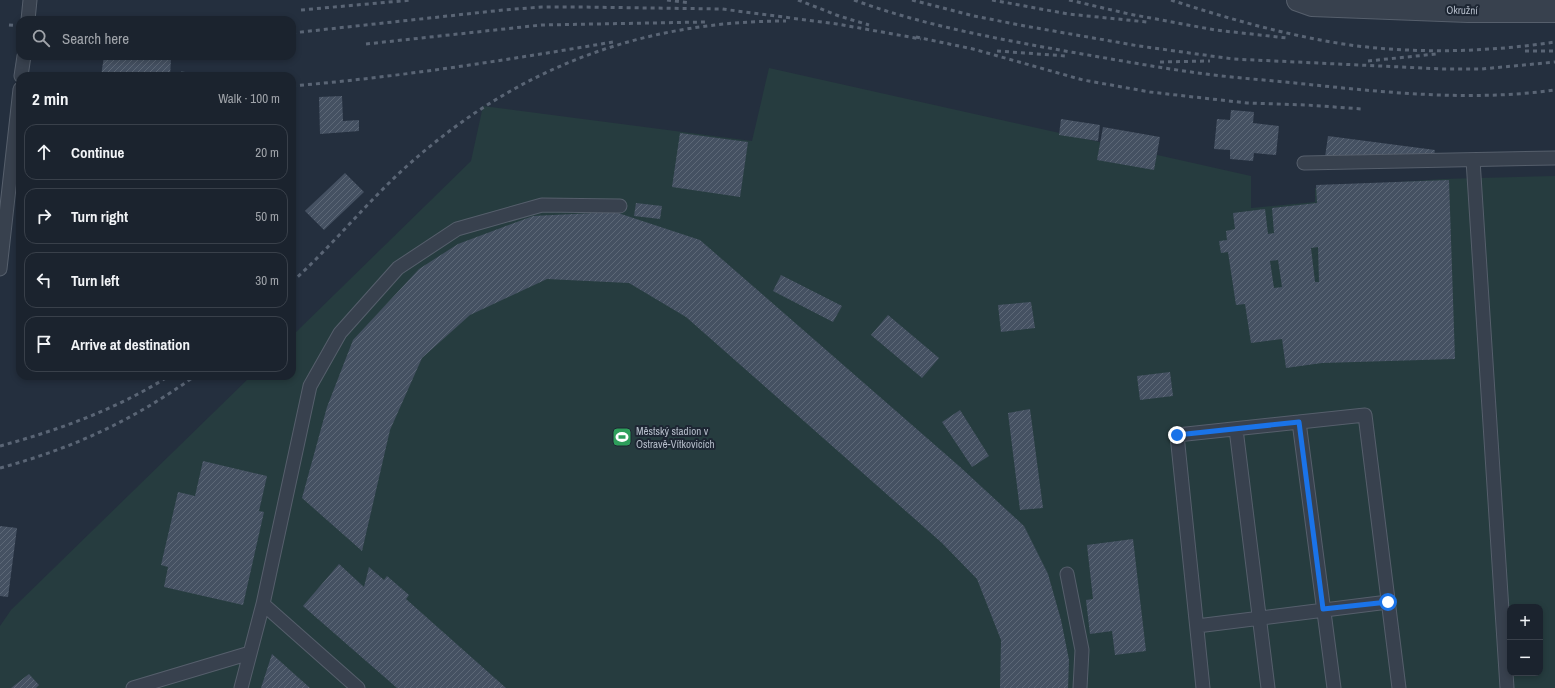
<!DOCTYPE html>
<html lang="en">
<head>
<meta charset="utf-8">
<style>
	body { margin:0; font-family:"Archivo Narrow",sans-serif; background:#282f3a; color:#f1f3f6 }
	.controls { position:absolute; right:12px; bottom:12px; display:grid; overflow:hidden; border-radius:8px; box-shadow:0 2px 6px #0003 }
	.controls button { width:36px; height:36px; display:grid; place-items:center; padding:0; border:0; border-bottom:1px solid #39404a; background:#1b232e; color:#f1f3f6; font:20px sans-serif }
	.stop { position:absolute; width:12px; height:12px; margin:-9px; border:3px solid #1a73e8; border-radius:50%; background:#fff }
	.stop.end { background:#1a73e8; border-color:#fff; box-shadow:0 1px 4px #0008 }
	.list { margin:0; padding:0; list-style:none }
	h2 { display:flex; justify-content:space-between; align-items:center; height:52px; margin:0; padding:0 16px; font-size:17px }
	h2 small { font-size:13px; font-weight:400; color:#a0a4aa }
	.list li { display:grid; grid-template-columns:26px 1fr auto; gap:12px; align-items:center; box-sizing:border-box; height:56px; margin:0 8px 8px; padding:0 8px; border:1px solid #39404a; border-radius:12px }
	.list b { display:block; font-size:15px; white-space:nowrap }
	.list em { font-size:13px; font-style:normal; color:#a0a4aa }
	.icon { flex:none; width:22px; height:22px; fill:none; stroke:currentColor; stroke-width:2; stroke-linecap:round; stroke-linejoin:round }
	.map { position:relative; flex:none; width:1555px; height:688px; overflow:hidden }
	.search { position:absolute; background:#1b232e; box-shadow:0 2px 6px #0003; left:16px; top:16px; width:280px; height:44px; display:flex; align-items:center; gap:10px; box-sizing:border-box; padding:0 14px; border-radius:12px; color:#a0a4aa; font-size:15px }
	.panel { position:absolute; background:#1b232e; box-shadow:0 2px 6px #0003; left:16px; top:72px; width:280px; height:308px; border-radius:12px }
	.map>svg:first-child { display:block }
	.pitch { fill:#263c3f; fill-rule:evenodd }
	.building { fill:url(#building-hatch); fill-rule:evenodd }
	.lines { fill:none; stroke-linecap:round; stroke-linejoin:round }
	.service-casing { stroke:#565f6c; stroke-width:15 }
	.minor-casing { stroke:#565f6c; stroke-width:24 }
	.service { stroke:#38414e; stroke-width:13 }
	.minor { stroke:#38414e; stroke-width:22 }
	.rail { stroke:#5a6575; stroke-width:3; stroke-dasharray:4 4; stroke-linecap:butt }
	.route { stroke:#1a73e8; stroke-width:5 }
	.labels { text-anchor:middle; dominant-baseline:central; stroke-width:4; stroke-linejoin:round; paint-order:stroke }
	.street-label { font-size:11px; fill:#b4bcc9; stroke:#1d2633 }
	.poi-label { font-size:11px; fill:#b4bcc9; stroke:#1d2633; text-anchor:start }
</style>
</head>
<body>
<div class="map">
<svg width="1555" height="688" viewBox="0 0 1555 688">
	<defs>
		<pattern id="building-hatch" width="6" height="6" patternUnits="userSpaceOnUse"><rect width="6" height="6" fill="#455162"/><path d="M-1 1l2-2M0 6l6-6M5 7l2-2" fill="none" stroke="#5d6877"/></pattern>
	</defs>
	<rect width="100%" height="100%" fill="#242f3e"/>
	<path class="pitch" d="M 769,68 L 1251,176 L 1251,208 L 1315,202 L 1315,188 L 1442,179 L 1555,176 L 1555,688 L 0,688 L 0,626 L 11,610 L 251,376 L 292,376 L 292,336 L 471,161 L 483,106 L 752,141 ZM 1510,607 L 1540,607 L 1540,673 L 1510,673 Z"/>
	<path class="building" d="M 104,56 L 143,56 L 171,59 L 170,76 L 101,76 Z
		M 342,96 L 343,121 L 359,120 L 359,131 L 320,134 L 319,97 Z
		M 1231,110 L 1254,112 L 1253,123 L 1279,126 L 1276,155 L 1254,153 L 1253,161 L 1230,159 L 1230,150 L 1214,149 L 1217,119 L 1230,120 Z
		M 1061,119 L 1100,125 L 1098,141 L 1059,135 Z
		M 1103,127 L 1160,137 L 1154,170 L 1097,160 Z
		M 680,133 L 748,142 L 740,197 L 672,187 Z
		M 1328,136 L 1435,150 L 1433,160 L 1325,157 Z
		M 345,173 L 364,192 L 324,230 L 305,211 Z
		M 1449,180 L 1455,359 L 1322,363 L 1286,368 L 1282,339 L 1251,343 L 1245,304 L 1236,305 L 1228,252 L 1221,253 L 1219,241 L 1227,240 L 1226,231 L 1235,229 L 1233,213 L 1265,209 L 1268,234 L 1274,233 L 1272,208 L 1317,203 L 1316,185 ZM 1318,247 L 1319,282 L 1315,282 L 1311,248 ZM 1278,260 L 1282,287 L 1274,288 L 1270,261 Z
		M 636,203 L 662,206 L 660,219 L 634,216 Z
		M 615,212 L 700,240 L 959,466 L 1024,526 L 1048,574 L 1061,620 L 1069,660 L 1068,688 L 1000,688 L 1001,640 L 977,579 L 942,543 L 686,317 L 629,283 L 547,279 L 470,315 L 422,358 L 390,430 L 362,551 L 302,498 L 327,407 L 353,340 L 419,269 L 458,244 L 533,216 Z
		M 781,275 L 842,306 L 833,322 L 773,291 Z
		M 1031,302 L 1035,328 L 1001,332 L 998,305 Z
		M 888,315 L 939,358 L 922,378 L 871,335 Z
		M 1170,372 L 1173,396 L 1140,400 L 1137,376 Z
		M 1030,409 L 1043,508 L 1020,510 L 1008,413 Z
		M 960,410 L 989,456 L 972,467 L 942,422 Z
		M 203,461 L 267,476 L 259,511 L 264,512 L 243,605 L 164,587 L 168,567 L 161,565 L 178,492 L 195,496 Z
		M 0,526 L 17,528 L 8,597 L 0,596 Z
		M 1133,539 L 1146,651 L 1115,655 L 1112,631 L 1090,634 L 1086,600 L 1093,599 L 1087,545 Z
		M 339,564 L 364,587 L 369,567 L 384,580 L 387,576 L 409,595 L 406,599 L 506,688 L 397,688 L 303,606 Z
		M 272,654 L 310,688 L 261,688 Z
		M 29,674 L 39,685 L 36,688 L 11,688 Z"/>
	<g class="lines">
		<defs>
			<path id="service" d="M 28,20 L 30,0
				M 21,76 L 24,56
				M 1473,160 L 1507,688
				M 1304,163 L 1555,158
				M 0,269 L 20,89
				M 1299,422 L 1334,688
				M 1236,429 L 1268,688
				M 1067,574 L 1082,650 L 1080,688
				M 1197,626 L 1388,602
				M 133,688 L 250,653
				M 241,688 L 263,604
				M 358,688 L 263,604 L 310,386 L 340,333 L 398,268 L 457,229 L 542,205 L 620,206
				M 1203,688 L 1177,435 L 1365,415 L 1399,688"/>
			<path id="minor" d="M 1298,0 L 1312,5 L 1468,11 L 1555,11"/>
		</defs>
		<use href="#service" class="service-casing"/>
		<use href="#minor" class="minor-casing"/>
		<use href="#service" class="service"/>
		<use href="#minor" class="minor"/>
		<path class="rail" d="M 667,0 L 690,3
			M 798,0 L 839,16 L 869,25
			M 854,0 C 922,25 994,38 1065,51 C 1112,59 1159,68 1206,74 C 1236,78 1266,80 1295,83 C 1381,92 1469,102 1555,90
			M 912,0 L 974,16 L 1025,26 L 1139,46 L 1233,59 L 1443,69 L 1482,69 L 1555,62
			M 992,0 L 1068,14 L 1147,22
			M 1069,0 L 1129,14 L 1215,30 L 1287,38
			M 1171,0 C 1229,19 1289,36 1350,45 C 1417,54 1488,52 1555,42
			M 301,10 L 412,0
			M 9,25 L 20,26
			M 292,33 L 503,10 L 542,7 L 579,7 L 722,9 L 837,24 L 921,39
			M 916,37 L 973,49 L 1083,80 L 1150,92 L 1247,103 L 1307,105 L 1362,109
			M 366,44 L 541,25 L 705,22
			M 997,51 L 1066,56
			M 1525,51 L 1555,51
			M 1368,61 L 1436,54
			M 1160,62 L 1210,61
			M 181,73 L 204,76
			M 292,86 C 400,77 507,60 613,42
			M 292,282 C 332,246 367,202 407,166 C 515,69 640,21 786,21
			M 0,446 C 59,430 117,409 169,376
			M 0,468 C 74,448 133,420 195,376"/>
	</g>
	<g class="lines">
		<path class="route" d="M 1177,435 L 1299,422 L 1323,609 L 1388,602"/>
	</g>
	<defs>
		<symbol id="stadium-square" viewBox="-11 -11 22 22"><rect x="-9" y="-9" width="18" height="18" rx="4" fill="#2e9e5b" stroke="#1d2633"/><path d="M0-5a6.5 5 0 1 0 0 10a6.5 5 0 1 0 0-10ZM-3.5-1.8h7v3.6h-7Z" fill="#fff"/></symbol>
	</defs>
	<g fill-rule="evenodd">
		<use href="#stadium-square" x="611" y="426" width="22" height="22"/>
	</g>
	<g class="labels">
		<g class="street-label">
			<text transform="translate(1462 10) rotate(1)">Okružní</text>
		</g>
		<g class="poi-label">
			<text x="636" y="431">Městský stadion v<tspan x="636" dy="13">Ostravě-Vítkovicích</tspan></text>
		</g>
	</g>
</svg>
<div class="controls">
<button>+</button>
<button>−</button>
</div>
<div class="stop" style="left:1388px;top:602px"></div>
<div class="stop end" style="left:1177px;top:435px"></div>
<div class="search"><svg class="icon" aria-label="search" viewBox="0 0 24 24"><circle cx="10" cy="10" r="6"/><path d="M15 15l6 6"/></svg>Search here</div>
<section class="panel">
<h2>2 min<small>Walk · 100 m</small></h2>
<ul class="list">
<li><svg class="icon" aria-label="ahead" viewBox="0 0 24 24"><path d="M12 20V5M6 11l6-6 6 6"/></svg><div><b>Continue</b></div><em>20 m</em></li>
<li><svg class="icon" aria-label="right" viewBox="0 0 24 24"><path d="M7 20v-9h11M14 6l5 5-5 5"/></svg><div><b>Turn right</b></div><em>50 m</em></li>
<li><svg class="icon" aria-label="left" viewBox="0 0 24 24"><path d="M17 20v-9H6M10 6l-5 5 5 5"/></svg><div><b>Turn left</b></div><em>30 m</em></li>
<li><svg class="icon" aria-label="arrive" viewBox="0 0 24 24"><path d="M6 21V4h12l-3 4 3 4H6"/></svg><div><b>Arrive at destination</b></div></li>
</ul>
</section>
</div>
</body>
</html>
